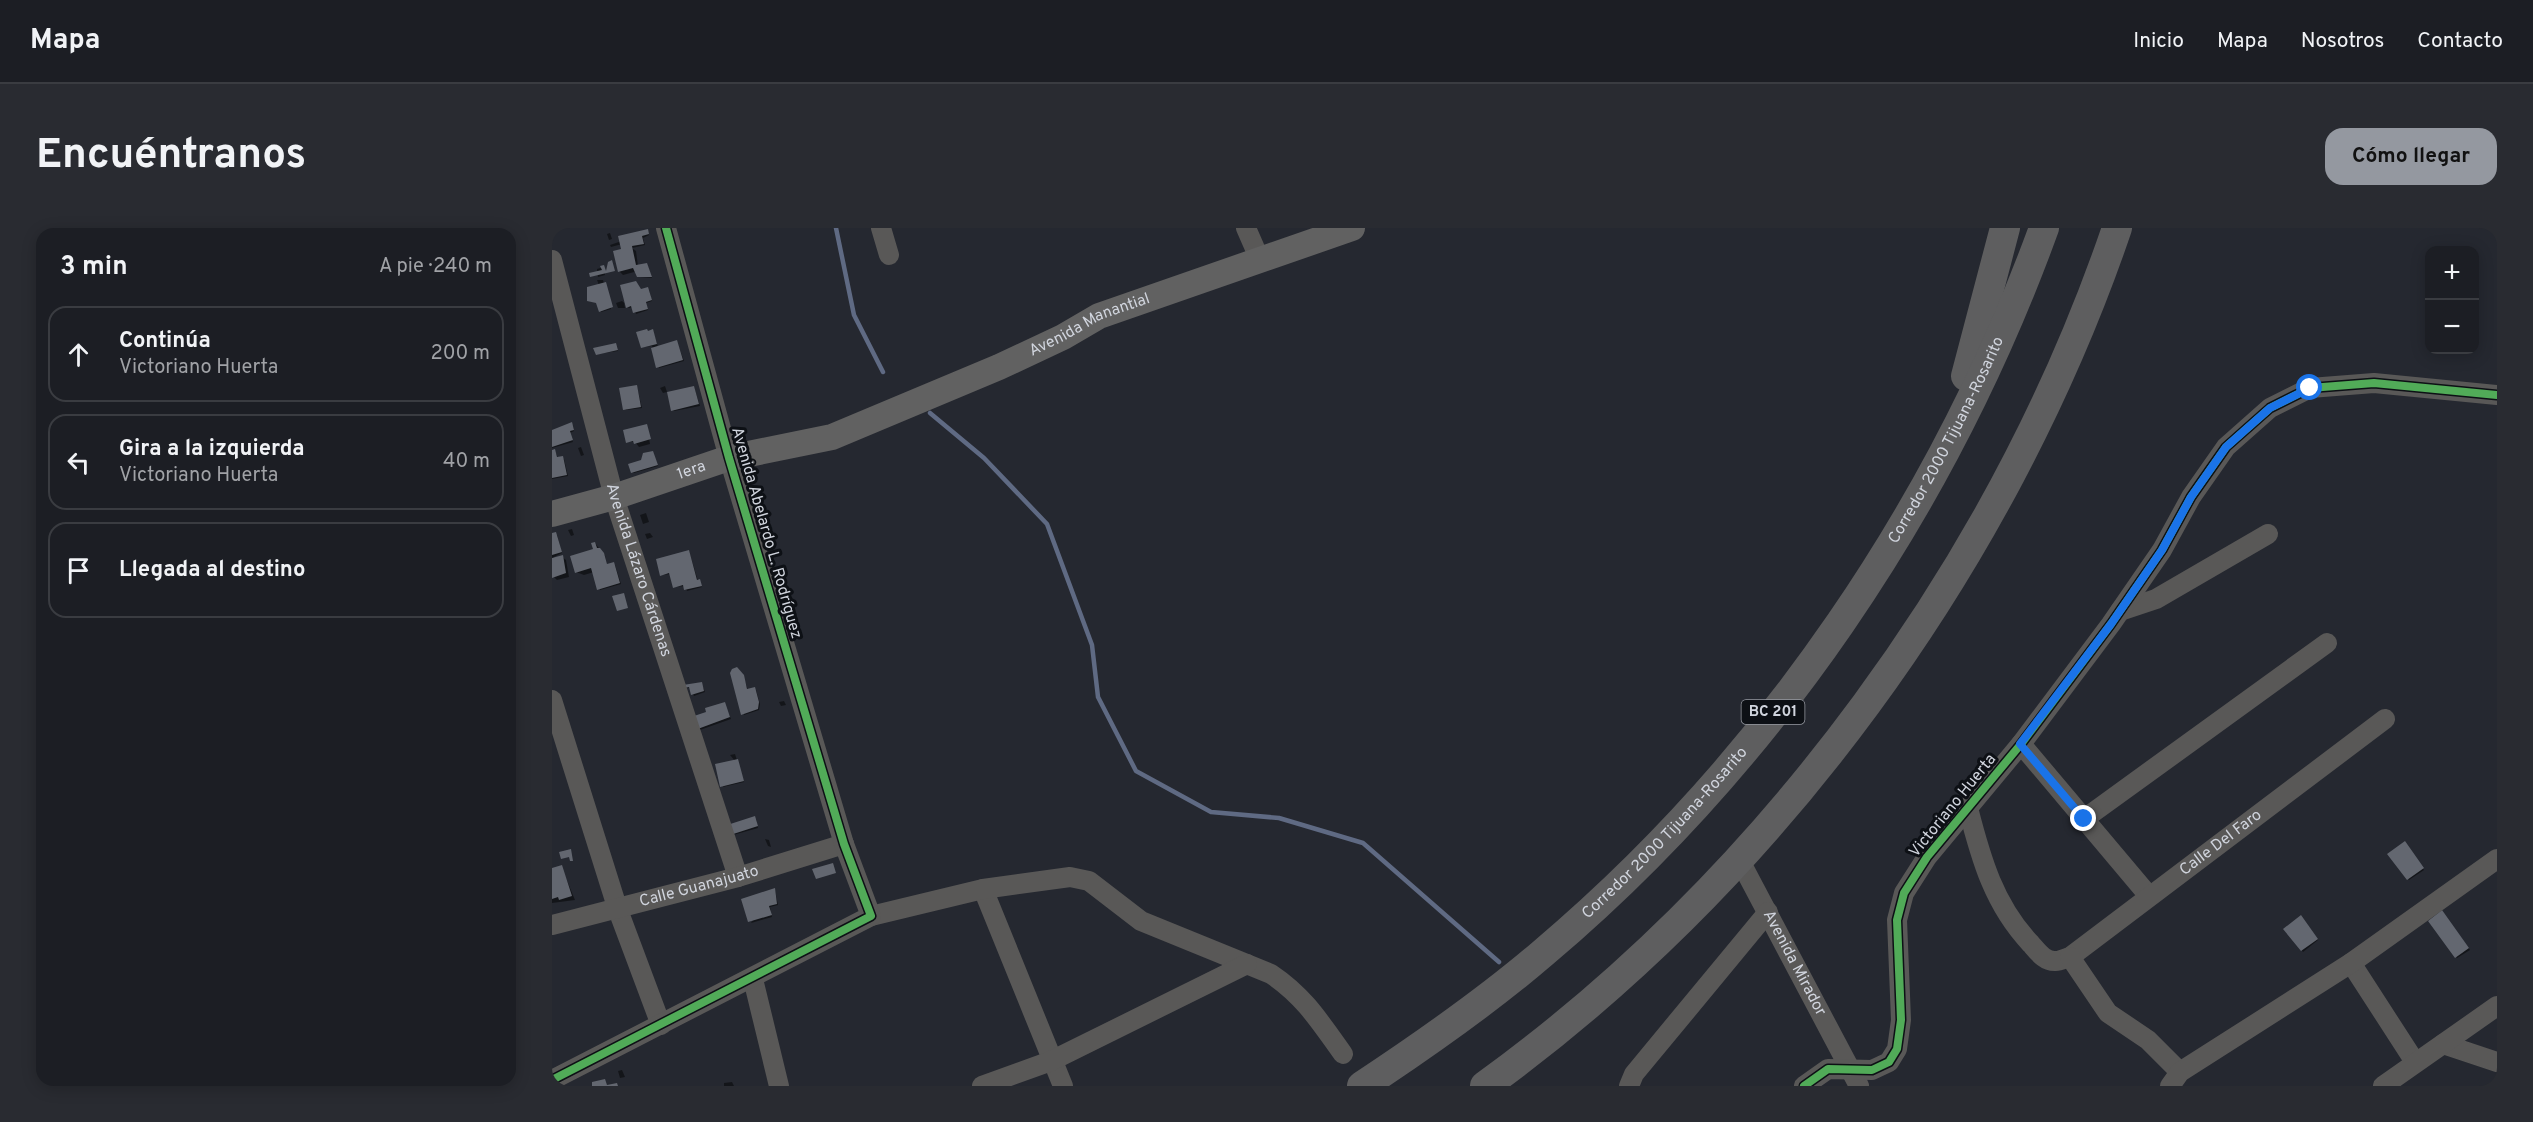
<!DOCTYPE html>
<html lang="es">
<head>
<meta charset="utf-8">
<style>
	body { margin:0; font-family:Overpass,sans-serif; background:#292b31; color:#f1f3f6 }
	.controls { position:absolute; right:18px; top:18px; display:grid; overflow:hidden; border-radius:12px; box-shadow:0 3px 15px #0003 }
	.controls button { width:54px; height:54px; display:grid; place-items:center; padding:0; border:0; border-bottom:2px solid #3a3c41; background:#1c1e24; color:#f1f3f6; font:30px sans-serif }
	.stop { position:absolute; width:18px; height:18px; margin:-14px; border:4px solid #1a73e8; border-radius:50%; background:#fff }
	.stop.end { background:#1a73e8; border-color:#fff; box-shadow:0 2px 6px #0008 }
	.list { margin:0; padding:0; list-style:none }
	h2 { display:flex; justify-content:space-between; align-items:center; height:78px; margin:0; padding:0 24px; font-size:26px }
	h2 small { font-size:20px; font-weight:400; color:#a0a2a6 }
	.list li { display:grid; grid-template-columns:39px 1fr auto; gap:18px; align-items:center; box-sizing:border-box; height:96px; margin:0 12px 12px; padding:0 12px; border:2px solid #3a3c41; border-radius:18px }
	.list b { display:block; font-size:22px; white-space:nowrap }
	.list p { margin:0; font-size:20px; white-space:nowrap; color:#a0a2a6 }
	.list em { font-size:20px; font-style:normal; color:#a0a2a6 }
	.icon { flex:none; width:33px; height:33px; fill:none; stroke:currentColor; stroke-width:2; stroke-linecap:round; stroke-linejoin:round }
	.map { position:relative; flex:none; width:1945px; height:858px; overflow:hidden; border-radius:18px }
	header { display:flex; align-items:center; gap:36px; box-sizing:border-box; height:84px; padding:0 30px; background:#1c1e24; border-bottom:2px solid #3a3c41 }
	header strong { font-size:28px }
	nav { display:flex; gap:33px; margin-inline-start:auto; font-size:21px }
	.intro { display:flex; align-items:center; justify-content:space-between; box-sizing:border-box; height:144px; padding:0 36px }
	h1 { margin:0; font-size:42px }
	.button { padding:15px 27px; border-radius:18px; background:#9498a0; color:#111; font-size:21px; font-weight:700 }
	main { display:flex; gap:36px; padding:0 36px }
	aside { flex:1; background:#1c1e24; border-radius:18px; box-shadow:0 3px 15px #0003 }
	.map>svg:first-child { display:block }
	.shadow { fill:#0007 }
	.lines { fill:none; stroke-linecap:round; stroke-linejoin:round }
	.stream { stroke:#5f6a83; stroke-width:4.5 }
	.building { fill:#636770 }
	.minor { stroke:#595857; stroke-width:20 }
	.major { stroke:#616161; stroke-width:26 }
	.highway { stroke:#5e5e5f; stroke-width:30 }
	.cycleway-casing { stroke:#0d1015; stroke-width:11 }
	.cycleway { stroke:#51ab58; stroke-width:8 }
	.route { stroke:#1a73e8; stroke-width:8 }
	.labels { text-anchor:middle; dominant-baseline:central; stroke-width:6; stroke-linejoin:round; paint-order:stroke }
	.shield { fill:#0d1015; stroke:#9699a1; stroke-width:1.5 }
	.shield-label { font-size:15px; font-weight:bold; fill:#d0d4dd }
	.street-label { font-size:16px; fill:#d0d4dd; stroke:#0d1015 }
</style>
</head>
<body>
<header>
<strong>Mapa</strong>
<nav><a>Inicio</a><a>Mapa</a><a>Nosotros</a><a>Contacto</a></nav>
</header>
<div class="intro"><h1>Encuéntranos</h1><a class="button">Cómo llegar</a></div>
<main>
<aside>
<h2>3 min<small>A pie · 240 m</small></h2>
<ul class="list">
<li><svg class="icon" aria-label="ahead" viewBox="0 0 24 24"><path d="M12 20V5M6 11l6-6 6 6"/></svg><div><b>Continúa</b><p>Victoriano Huerta</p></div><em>200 m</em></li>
<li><svg class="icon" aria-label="left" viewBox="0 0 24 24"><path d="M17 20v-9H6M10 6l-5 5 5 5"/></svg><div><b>Gira a la izquierda</b><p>Victoriano Huerta</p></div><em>40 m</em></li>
<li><svg class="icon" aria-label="arrive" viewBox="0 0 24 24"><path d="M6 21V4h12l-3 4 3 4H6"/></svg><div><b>Llegada al destino</b></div></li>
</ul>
</aside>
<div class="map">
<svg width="1945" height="858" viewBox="0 0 1945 858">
	<rect width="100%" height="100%" fill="#252830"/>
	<path class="shadow" d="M 96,4 L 97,7 L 91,10 L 93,17 L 80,20 L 84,23 L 86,38 L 95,36 L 100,50 L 88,49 L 86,43 L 71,47 L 67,43 L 70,16 L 59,19 L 58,17 Z
		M 58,5 L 60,11 L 57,12 L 55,6 Z
		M 52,39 L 53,47 L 46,49 L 45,41 Z
		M 45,52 L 51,52 L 59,81 L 49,84 L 46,75 L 37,73 L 47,57 Z
		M 89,62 L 97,62 L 100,73 L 94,75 L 96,82 L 84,86 L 81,79 L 77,80 L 72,75 L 73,80 L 66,80 L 64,75 L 70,73 L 76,78 Z
		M 101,103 L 106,119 L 125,114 L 132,133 L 107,140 L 100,118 L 91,119 L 96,104 Z
		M 65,118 L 66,123 L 45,126 Z
		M 113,158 L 115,164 L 111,165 L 108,160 Z
		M 85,159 L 90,180 L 74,182 L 73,181 Z
		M 142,159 L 148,178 L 122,183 L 121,182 Z
		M 21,197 L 22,203 L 18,205 L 21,214 L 0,220 L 0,203 Z
		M 95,198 L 98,216 L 87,219 L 83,214 L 75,214 Z
		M 29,219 L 32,227 L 29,228 L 26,220 Z
		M 3,223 L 6,230 L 12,231 L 16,248 L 0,251 L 0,224 Z
		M 101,225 L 106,238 L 82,245 L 80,244 Z
		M 94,285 L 97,294 L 91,296 L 88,287 Z
		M 20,301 L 22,307 L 19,308 L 16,302 Z
		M 98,305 L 101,309 L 95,311 L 93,306 Z
		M 0,307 L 5,307 L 10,325 L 2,329 L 3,331 L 10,329 L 14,332 L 17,349 L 5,352 L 0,347 Z
		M 43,315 L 53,328 L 55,337 L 63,337 L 69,356 L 48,362 L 42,344 L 32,347 L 24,344 L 43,322 Z
		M 137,323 L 146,353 L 150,359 L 135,363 L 133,358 L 122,359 L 119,346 L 109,347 Z
		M 190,445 L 196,462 L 204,462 L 208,476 L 207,482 L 192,487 Z
		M 149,455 L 153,464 L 142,468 L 138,460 L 133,459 Z
		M 232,473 L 234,477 L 229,478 L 227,474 Z
		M 172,476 L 179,491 L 145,503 Z
		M 183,526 L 192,554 L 171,559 L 183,533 L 178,527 Z
		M 204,591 L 206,600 L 174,609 Z
		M 213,611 L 217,612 L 219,619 L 216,618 Z
		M 1853,615 L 1872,642 L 1857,652 L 1837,626 Z
		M 9,638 L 23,672 L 0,675 L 0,641 Z
		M 223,662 L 226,677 L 218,679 L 220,689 L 199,695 Z
		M 1890,684 L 1918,722 L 1905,730 L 1878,693 Z
		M 1749,689 L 1766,712 L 1751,724 L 1733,701 Z
		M 70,842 L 73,849 L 68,850 L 66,843 Z
		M 180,854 L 182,858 L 172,858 L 172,855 Z"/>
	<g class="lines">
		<path class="stream" d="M 284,0 L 302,87 L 331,144
			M 378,185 L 432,230 L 495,296 L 540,417 L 546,469 L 584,543 L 659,584 L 727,590 L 811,615 L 947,734"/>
	</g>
	<path class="building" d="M 96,1 L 97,6 L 90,8 L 92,16 L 80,18 L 84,37 L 95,35 L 100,49 L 85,49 L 81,40 L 66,44 L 61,23 L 69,21 L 66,8 Z
		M 60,32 L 63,43 L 38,49 L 37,45 L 50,42 L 48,38 L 52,37 L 54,43 L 56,34 Z
		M 84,53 L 89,61 L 96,59 L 100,72 L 94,74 L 96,81 L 81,85 L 79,78 L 74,80 L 68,57 Z
		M 54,54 L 61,79 L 47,84 L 44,75 L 35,73 L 35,59 Z
		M 95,101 L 96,103 L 101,101 L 105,116 L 89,120 L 84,104 Z
		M 125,112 L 131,132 L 104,140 L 99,120 Z
		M 64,115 L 66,122 L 44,127 L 41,120 Z
		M 85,157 L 89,179 L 71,182 L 67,160 Z
		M 142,158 L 147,176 L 119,183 L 115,164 Z
		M 20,194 L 22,202 L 18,203 L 21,212 L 0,219 L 0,202 Z
		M 95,196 L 99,211 L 82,216 L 81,213 L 74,215 L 71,202 Z
		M 3,221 L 5,229 L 11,228 L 15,247 L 0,250 L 0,222 Z
		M 101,223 L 106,237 L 79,245 L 76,236 L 89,232 L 91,225 Z
		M 4,304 L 10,324 L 0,327 L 0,305 Z
		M 43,314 L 45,320 L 48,320 L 52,325 L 55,336 L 62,334 L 68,355 L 45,362 L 39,340 L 23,345 L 18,328 L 41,321 L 39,315 Z
		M 137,322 L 145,352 L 148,351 L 150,358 L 132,362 L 131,357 L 121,360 L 117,345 L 108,348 L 104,331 Z
		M 11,327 L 14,345 L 0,350 L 0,330 Z
		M 72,365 L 76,380 L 65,383 L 60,368 Z
		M 185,439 L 192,447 L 195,461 L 203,459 L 207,474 L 206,481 L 189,487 L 178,445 L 180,441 Z
		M 150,454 L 152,463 L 139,467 L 137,459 L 132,460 L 131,457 Z
		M 173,474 L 178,489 L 143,502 L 139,489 L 154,484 L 153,480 Z
		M 186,531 L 192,553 L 168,559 L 163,536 Z
		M 203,588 L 206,598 L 172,609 L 169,599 Z
		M 1853,613 L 1872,640 L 1855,652 L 1835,626 Z
		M 19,621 L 21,633 L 18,633 L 17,629 L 9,631 L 7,624 Z
		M 281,635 L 284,645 L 264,651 L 260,641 Z
		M 10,637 L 20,668 L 7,672 L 6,669 L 0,671 L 0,640 Z
		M 223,660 L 225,676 L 217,678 L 220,687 L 196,694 L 189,671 Z
		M 1890,682 L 1917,720 L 1903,730 L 1876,693 Z
		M 1749,687 L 1766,711 L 1749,723 L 1731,701 Z
		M 53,851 L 55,857 L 65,855 L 66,858 L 40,858 L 40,854 Z"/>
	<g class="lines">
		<g class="minor">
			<path d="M 329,0 L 337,27"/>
			<path d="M 694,0 L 708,32"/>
			<path id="s1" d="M 0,32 L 62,269 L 186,649"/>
			<path d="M 1568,383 L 1604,371 L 1716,306"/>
			<path d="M 0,472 L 66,682 L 109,797"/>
			<path d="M 1469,516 L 1597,668"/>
			<path id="s2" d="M 1416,580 C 1429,631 1442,677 1479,716 C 1486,724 1493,734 1504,733 C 1508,733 1514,730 1518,729 L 1833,491"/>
			<path d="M 1532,591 L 1775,415"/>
			<path id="s3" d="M 1187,631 L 1307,858"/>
			<path d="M 431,661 L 511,858"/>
			<path d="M 319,688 L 431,661 L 518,649 L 537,653 L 589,693 L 719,746 C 752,768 768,794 791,826"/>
			<path id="s4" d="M 0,697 L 186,649 L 292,616"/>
			<path d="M 1518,729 L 1556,785 L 1596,812 L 1628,844"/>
			<path d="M 1799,735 L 1863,834"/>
			<path d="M 201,751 L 227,858"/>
			<path d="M 1891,816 L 1945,834"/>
			<path d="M 0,852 L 319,688 L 292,616 L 177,230 L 114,0"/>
			<path d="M 430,858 L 499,833 L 695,736"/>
			<path d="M 1077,858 L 1082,846 L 1216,684"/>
			<path d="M 1252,858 L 1276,841 L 1320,842 L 1337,834 L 1345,821 L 1349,792 L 1345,692 L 1352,665 L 1375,629 L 1469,516 L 1559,396 L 1610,322 L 1639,269 L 1674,219 L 1718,180 L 1758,160 L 1822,155 L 1945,167"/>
			<path d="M 1618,858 L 1628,844 L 1799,735 L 1945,631"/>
			<path d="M 1831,858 L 1945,778"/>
		</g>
		<path class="major" id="s5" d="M 0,286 L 62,269 L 177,230 L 280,209 L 447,139 L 511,109 L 547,88 L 800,0"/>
		<g class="highway">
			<path d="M 1414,148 L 1453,0"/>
			<path id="s6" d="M 810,858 C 872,817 934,774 991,725 C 1217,534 1391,278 1492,0"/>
			<path d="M 933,858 C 1220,650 1451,335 1565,0"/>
		</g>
		<defs>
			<path id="cycleway" d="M 0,852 L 319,688 L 292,616 L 177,230 L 114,0
				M 1252,858 L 1276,841 L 1320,842 L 1337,834 L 1345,821 L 1349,792 L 1345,692 L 1352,665 L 1375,629 L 1469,516 L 1559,396 L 1610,322 L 1639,269 L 1674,219 L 1718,180 L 1758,160 L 1822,155 L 1945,167"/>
		</defs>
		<use href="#cycleway" class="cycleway-casing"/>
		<use href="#cycleway" class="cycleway"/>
	</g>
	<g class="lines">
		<path class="route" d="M 1532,591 L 1468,516 L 1559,396 L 1610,322 L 1639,269 L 1674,219 L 1718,180 L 1758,160"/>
	</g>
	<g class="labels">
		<rect class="shield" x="1189.5" y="472" width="63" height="24" rx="4.5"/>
		<g class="shield-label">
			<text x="1221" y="484">BC 201</text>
		</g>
		<g class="street-label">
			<text stroke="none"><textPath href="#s5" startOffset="572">Avenida Manantial</textPath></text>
			<text stroke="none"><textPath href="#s6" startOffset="882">Corredor 2000 Tijuana-Rosarito</textPath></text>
			<text stroke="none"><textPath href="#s5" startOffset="146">1era</textPath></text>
			<text transform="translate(214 305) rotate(74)">Avenida Abelardo L. Rodríguez</text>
			<text stroke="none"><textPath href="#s1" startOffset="322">Avenida Lázaro Cárdenas</textPath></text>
			<text transform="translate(1401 578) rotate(-51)">Victoriano Huerta</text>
			<text stroke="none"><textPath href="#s6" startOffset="396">Corredor 2000 Tijuana-Rosarito</textPath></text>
			<text stroke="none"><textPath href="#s2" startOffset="387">Calle Del Faro</textPath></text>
			<text stroke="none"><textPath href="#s4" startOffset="152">Calle Guanajuato</textPath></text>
			<text stroke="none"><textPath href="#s3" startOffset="118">Avenida Mirador</textPath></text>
		</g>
	</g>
</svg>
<div class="controls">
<button>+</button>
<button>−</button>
</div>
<div class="stop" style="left:1758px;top:160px"></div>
<div class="stop end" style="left:1532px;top:591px"></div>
</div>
</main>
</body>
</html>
